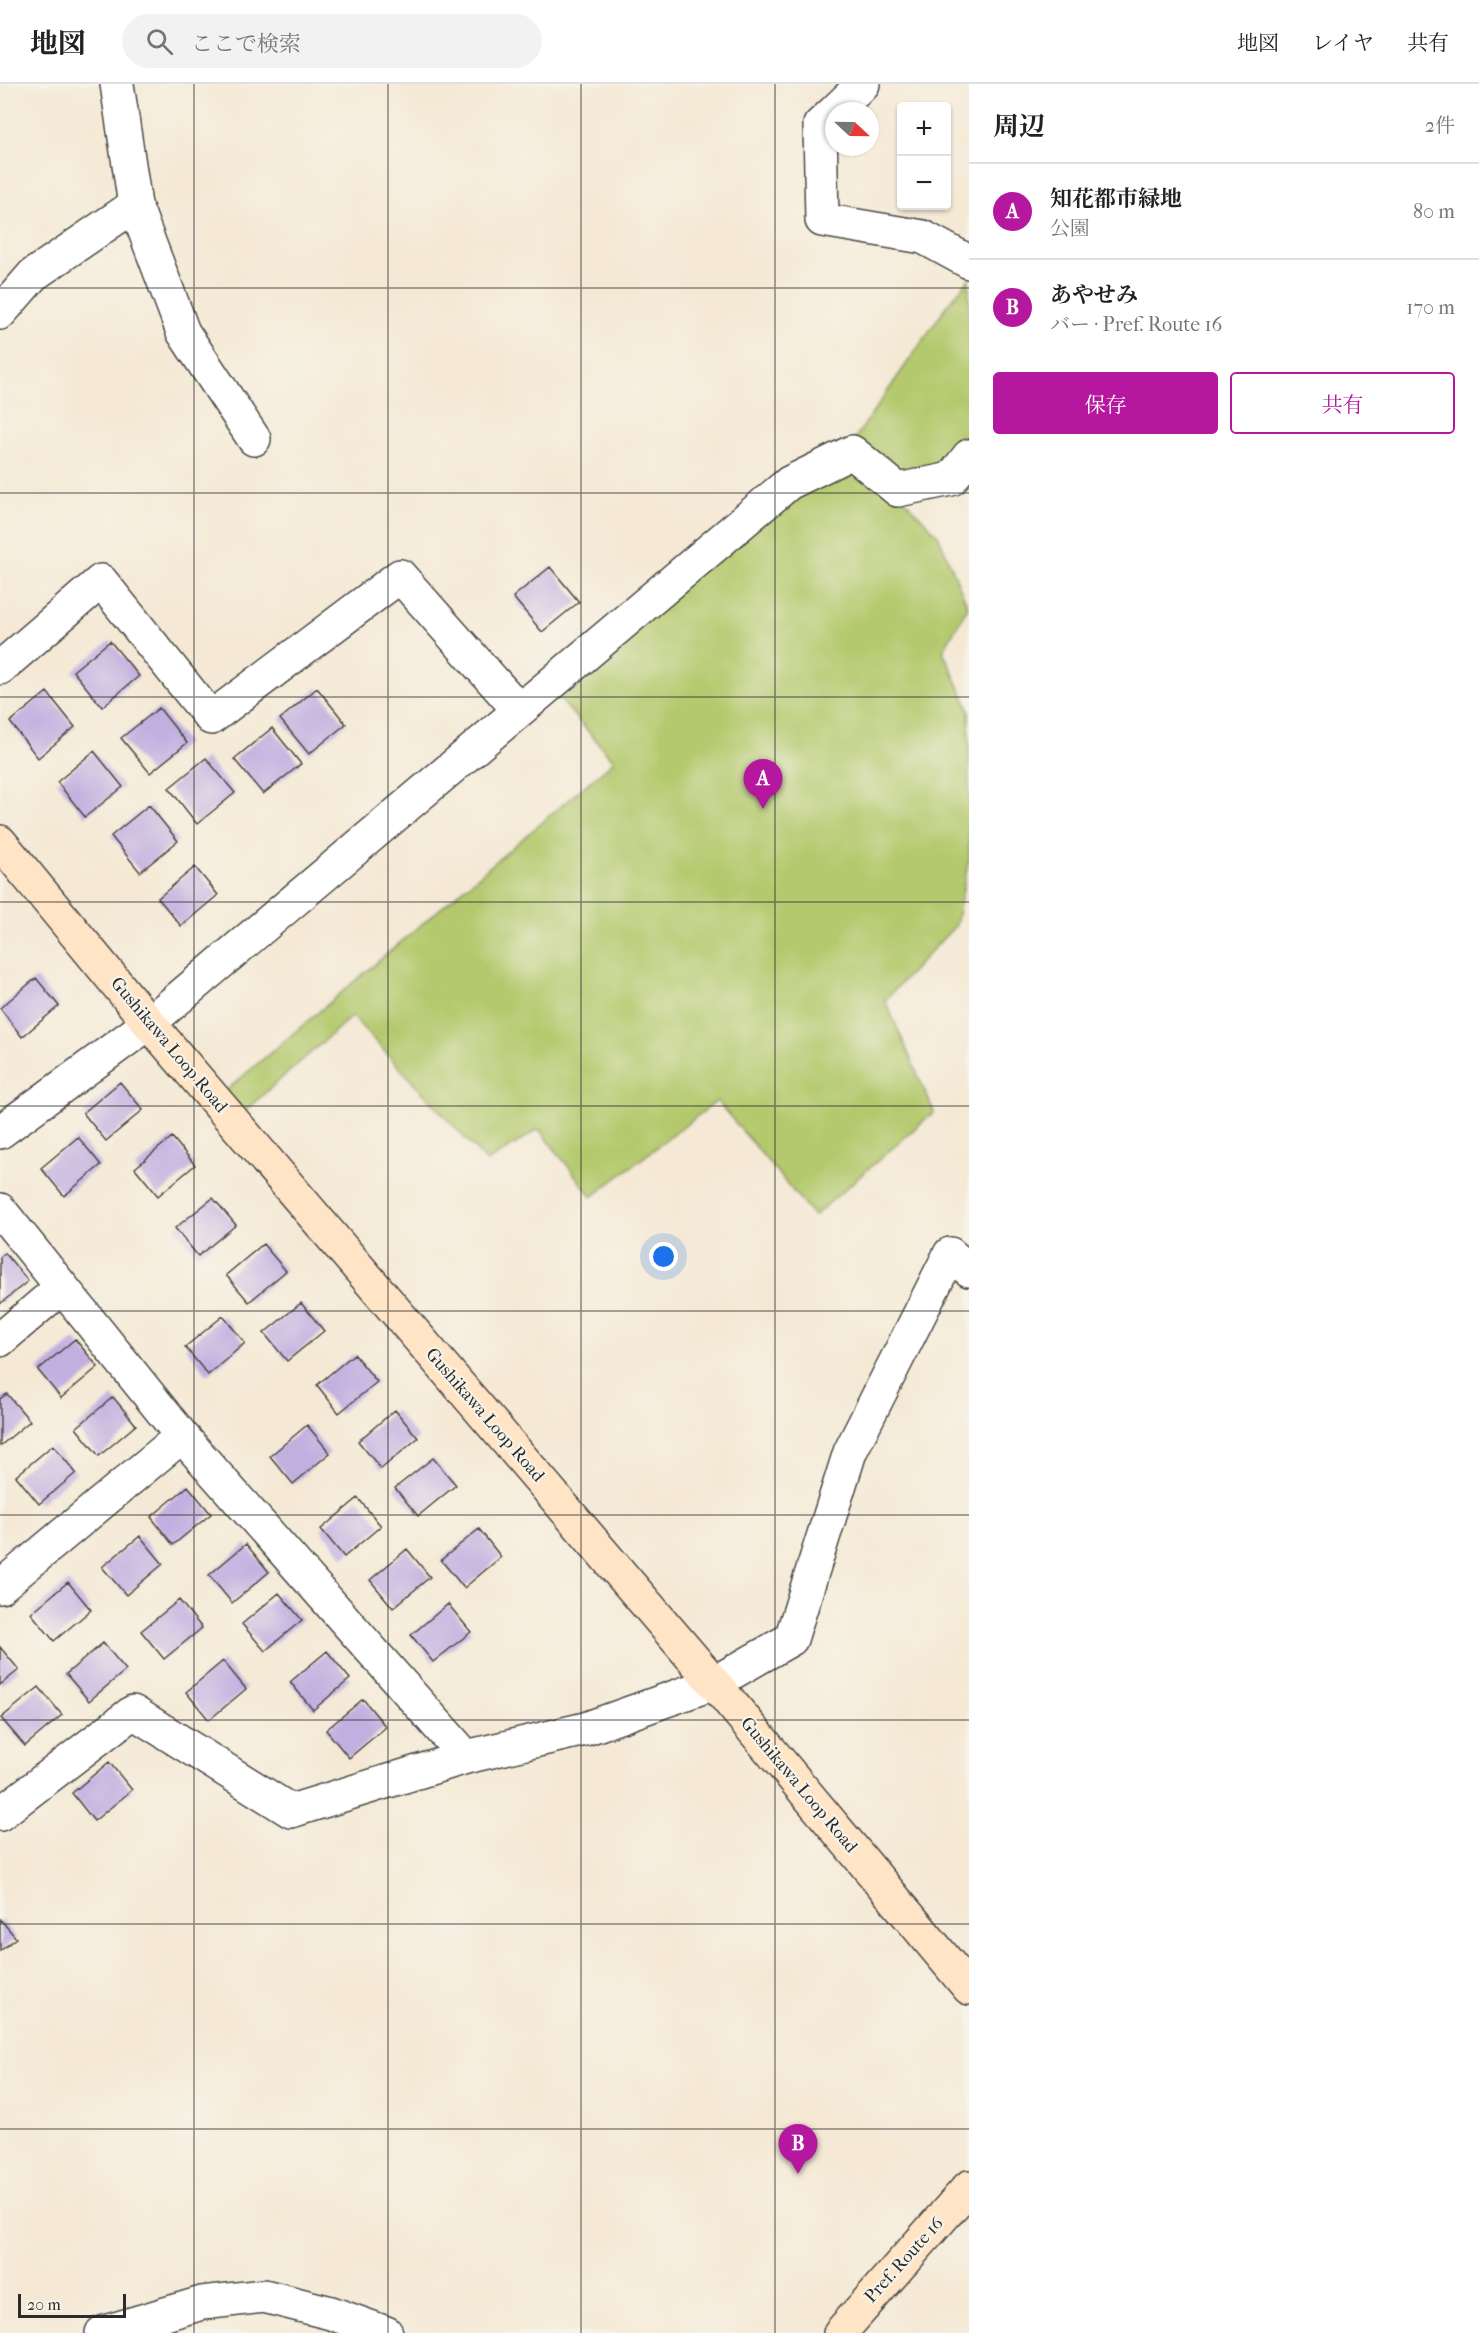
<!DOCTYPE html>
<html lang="ja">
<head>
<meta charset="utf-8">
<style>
	body { margin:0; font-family:"IM FELL French Canon","Noto Serif JP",serif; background:#f2f2f2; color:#222 }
	.controls { position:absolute; right:18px; top:18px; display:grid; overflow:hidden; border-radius:6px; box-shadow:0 2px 4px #0004 }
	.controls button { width:54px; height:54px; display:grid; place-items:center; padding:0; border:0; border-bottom:2px solid #e0e0e0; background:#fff; color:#222; font:30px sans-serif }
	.compass { position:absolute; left:825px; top:18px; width:54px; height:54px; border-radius:50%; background:#fff; box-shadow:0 2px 4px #0004; rotate:112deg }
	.scale { position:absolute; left:18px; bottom:15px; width:108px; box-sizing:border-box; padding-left:6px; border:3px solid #2b2b2b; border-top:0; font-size:16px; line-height:21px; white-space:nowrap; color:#2b2b2b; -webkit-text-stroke:4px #f7f3e8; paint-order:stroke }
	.you { position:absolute; left:664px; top:1173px; width:21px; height:21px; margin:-15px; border:4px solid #fff; border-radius:50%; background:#1a73e8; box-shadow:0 0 0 9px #1a73e833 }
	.badge { display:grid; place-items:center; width:39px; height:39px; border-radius:50%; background:#b5179e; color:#fff; font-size:20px; font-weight:700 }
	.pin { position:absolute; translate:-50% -50px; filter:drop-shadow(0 2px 3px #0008) }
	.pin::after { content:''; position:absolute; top:32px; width:21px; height:18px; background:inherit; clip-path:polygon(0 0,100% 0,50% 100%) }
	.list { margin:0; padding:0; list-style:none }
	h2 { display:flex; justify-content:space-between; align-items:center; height:78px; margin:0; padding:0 24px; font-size:26px }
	h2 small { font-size:20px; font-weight:400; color:#767676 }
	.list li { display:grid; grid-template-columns:39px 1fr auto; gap:18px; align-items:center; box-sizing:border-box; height:96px; padding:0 24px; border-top:2px solid #e0e0e0 }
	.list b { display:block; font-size:22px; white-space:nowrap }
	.list p { margin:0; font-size:20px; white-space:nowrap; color:#767676 }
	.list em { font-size:20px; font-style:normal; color:#767676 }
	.actions { display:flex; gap:12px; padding:18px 24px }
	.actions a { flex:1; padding:14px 0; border:2px solid #b5179e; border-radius:6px; text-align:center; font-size:21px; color:#b5179e }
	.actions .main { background:#b5179e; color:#fff }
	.icon { flex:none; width:33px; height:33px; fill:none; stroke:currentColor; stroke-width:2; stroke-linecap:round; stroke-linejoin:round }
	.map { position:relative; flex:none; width:969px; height:2249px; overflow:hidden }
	header { display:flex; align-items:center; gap:36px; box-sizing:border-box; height:84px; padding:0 30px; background:#fff; border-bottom:2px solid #e0e0e0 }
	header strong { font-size:28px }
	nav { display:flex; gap:33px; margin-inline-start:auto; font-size:21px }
	.search { width:420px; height:54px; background:#f2f2f2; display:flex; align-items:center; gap:15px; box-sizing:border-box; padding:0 21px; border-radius:33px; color:#767676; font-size:22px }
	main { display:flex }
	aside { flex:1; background:#fff }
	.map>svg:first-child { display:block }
	.green { fill:#b4c96d; stroke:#707a4c; stroke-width:1.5 }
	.building { fill:#c1afe0 }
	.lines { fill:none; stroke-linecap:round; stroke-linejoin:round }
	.street-casing { stroke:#494844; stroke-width:36 }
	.secondary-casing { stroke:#494844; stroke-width:36 }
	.street { stroke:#fff; stroke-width:33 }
	.secondary { stroke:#ffe4c6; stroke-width:33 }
	.grid { fill:none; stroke:#2b2b2b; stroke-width:1.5; stroke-opacity:0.55 }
	.labels { text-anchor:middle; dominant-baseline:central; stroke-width:4.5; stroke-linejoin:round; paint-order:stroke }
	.street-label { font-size:18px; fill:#2b2b2b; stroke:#f7f3e8 }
</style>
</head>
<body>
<header>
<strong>地図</strong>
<div class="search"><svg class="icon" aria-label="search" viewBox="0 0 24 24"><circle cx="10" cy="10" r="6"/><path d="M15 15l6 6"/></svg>ここで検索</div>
<nav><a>地図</a><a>レイヤ</a><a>共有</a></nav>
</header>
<main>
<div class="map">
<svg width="969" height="2249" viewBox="0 0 969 2249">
	<rect width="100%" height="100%" fill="#f7f3e8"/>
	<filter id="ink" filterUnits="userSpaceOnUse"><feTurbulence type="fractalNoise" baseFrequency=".0167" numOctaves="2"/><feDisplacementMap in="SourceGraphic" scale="12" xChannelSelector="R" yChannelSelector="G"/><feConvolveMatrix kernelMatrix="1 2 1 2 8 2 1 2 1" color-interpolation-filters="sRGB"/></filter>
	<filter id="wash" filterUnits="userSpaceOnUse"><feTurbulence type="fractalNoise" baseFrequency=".008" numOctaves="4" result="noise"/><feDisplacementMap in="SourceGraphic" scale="24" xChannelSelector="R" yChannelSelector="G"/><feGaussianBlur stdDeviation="1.35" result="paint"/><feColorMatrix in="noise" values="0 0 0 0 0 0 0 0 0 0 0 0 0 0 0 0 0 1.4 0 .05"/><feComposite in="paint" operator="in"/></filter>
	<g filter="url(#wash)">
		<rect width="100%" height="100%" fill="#f5e9d5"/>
		<path class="green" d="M 969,195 L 969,372 L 898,406 L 842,373 L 948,220 Z
			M 837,372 L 896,407 L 938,451 L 968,523 L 943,567 L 969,625 L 969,774 L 956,841 L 885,916 L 934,1028 L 814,1132 L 717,1017 L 592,1113 L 539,1045 L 487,1078 L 352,932 L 230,1040 L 215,1016 L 614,677 L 551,605 Z"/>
		<g id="blocks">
			<path class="building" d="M 550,483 L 579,518 L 542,548 L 513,513 Z
				M 110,557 L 139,592 L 102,623 L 73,587 Z
				M 317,604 L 346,640 L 309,670 L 280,635 Z
				M 47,608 L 75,643 L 38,674 L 10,638 Z
				M 159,624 L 187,659 L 150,689 L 121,654 Z
				M 272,644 L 301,680 L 263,710 L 234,675 Z
				M 94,667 L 123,703 L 85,733 L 57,698 Z
				M 206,674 L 235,709 L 197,740 L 169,704 Z
				M 149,721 L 178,757 L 140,788 L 111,752 Z
				M 195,783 L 218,811 L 181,842 L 158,814 Z
				M 36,894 L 59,922 L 22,953 L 0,924 Z
				M 120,998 L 143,1026 L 106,1057 L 83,1029 Z
				M 78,1053 L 101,1081 L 64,1112 L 41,1084 Z
				M 172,1053 L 195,1081 L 158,1112 L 135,1084 Z
				M 213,1114 L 236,1141 L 198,1172 L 175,1144 Z
				M 263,1160 L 286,1187 L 249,1218 L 226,1191 Z
				M 5,1169 L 28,1197 L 0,1220 L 0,1173 Z
				M 301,1219 L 324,1247 L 287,1277 L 264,1249 Z
				M 223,1232 L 245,1259 L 208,1291 L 185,1263 Z
				M 75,1255 L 98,1283 L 61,1314 L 38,1286 Z
				M 354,1270 L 377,1298 L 339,1329 L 317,1301 Z
				M 7,1310 L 30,1337 L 0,1362 L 0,1315 Z
				M 113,1313 L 136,1341 L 99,1372 L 76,1344 Z
				M 395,1326 L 418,1354 L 381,1385 L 358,1357 Z
				M 307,1341 L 330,1369 L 293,1400 L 270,1372 Z
				M 53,1361 L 76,1389 L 39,1420 L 16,1392 Z
				M 433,1374 L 456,1401 L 418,1432 L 395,1404 Z
				M 188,1402 L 211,1430 L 173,1461 L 151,1433 Z
				M 358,1414 L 381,1442 L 344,1473 L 321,1445 Z
				M 479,1445 L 501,1473 L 464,1504 L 441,1476 Z
				M 140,1452 L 163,1480 L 126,1511 L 102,1483 Z
				M 246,1460 L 269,1488 L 232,1519 L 209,1491 Z
				M 407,1465 L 430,1493 L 393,1524 L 370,1496 Z
				M 68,1498 L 91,1526 L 54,1557 L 31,1529 Z
				M 279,1509 L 302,1536 L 265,1567 L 242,1540 Z
				M 179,1516 L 202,1544 L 164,1575 L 141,1547 Z
				M 448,1520 L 471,1548 L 433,1578 L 411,1551 Z
				M 103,1559 L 126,1586 L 89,1617 L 66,1590 Z
				M 0,1563 L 19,1586 L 0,1601 Z
				M 327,1567 L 350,1595 L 313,1626 L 290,1598 Z
				M 223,1577 L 246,1605 L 209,1636 L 186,1608 Z
				M 39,1603 L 62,1631 L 25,1662 L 1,1634 Z
				M 363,1615 L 386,1643 L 349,1674 L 326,1646 Z
				M 109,1678 L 132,1706 L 94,1737 L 72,1709 Z
				M 0,1835 L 16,1854 L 0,1867 Z"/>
		</g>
	</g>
	<g filter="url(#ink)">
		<use href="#blocks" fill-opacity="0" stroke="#494844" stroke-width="1.5"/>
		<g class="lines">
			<defs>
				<path id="street" d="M 117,0 L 135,121 L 183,248 L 254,355
					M 835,27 L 863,0
					M 834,28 L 820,41 L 822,136 L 923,153 L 969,178
					M 0,229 L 33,191 L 135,121
					M 0,584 L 101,497 L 211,634 L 400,492 L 519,626
					M 0,1048 L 149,939 L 789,399 L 852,368 L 898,406 L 951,395 L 969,372
					M 0,1126 L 182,1352 L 466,1673
					M 0,1256 L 62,1203
					M 0,1503 L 182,1352
					M 0,1730 L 133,1628 L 291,1727 L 466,1673 L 585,1645 L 714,1599 L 791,1555 L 850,1368 L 950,1170 L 969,1186
					M 102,2249 L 202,2219 L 264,2212 L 331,2229 L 386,2249"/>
				<path id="secondary" d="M 0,758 L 149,939 L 714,1599 L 969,1904
					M 840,2249 L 969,2103"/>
			</defs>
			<use href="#street" class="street-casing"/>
			<use href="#secondary" class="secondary-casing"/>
			<use href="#street" class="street"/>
			<use href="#secondary" class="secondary"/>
		</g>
	</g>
	<path class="grid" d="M 194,0 L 194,2249M 388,0 L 388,2249M 581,0 L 581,2249M 775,0 L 775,2249M 0,204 L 969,204M 0,409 L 969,409M 0,613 L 969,613M 0,818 L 969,818M 0,1022 L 969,1022M 0,1227 L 969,1227M 0,1431 L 969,1431M 0,1636 L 969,1636M 0,1840 L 969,1840M 0,2045 L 969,2045"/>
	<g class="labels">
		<g class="street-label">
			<text transform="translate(169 961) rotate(50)">Gushikawa Loop Road</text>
			<text transform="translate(485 1331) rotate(49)">Gushikawa Loop Road</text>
			<text transform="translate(799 1701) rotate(50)">Gushikawa Loop Road</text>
			<text transform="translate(904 2176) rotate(-48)">Pref. Route 16</text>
		</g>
	</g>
</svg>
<div class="controls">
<button>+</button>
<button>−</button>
</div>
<svg class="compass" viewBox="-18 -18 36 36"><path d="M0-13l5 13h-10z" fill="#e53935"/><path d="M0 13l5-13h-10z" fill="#767676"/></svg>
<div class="scale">20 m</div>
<div class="you"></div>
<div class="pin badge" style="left:763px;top:725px">A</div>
<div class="pin badge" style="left:798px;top:2090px">B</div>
</div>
<aside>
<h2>周辺<small>2件</small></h2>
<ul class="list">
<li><span class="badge">A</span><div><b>知花都市緑地</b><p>公園</p></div><em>80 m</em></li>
<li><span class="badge">B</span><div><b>あやせみ</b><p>バー · Pref. Route 16</p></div><em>170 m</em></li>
</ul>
<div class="actions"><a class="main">保存</a><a>共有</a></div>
</aside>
</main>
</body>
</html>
